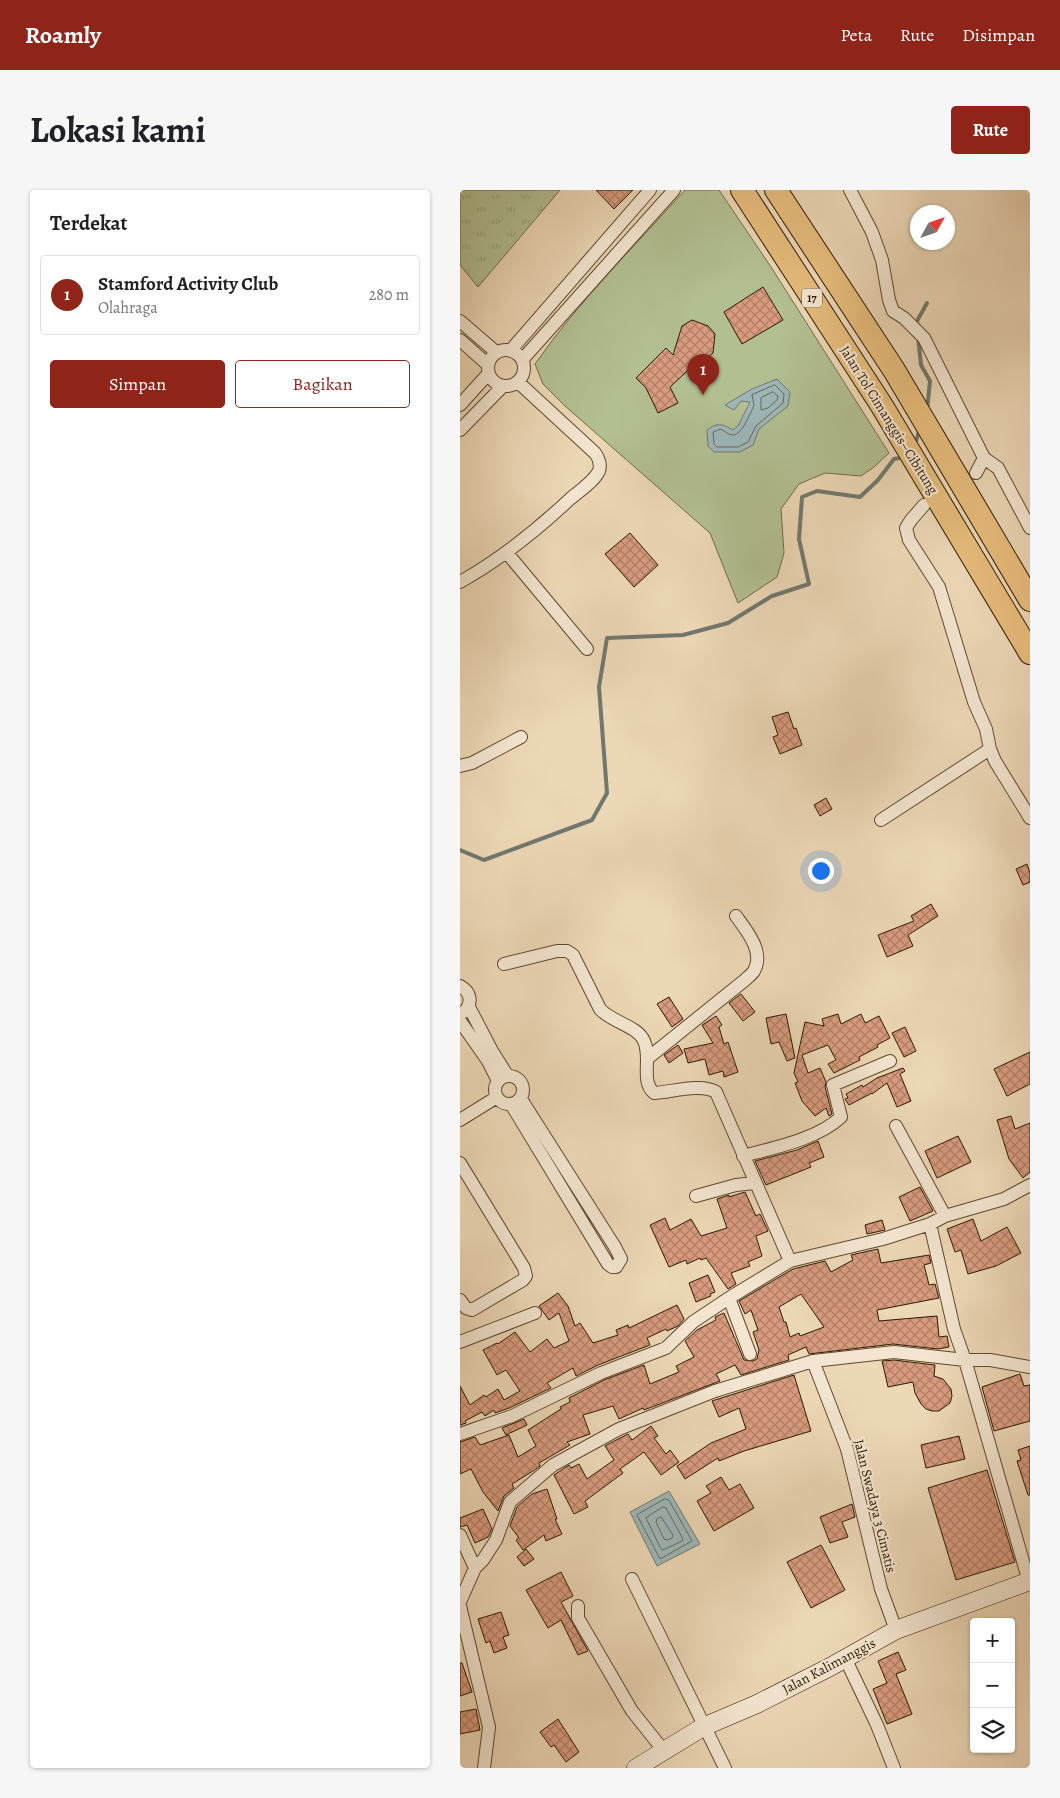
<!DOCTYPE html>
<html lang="id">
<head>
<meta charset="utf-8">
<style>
	body { margin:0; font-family:Alegreya,serif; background:#f6f6f6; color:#202124 }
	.controls { position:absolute; right:15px; bottom:15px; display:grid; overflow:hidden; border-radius:5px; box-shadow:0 1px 4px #0004 }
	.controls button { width:45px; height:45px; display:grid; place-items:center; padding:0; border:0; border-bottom:1px solid #e0e0e0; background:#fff; color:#202124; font:25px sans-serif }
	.compass { position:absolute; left:450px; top:15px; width:45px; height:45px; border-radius:50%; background:#fff; box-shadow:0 1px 4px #0004; rotate:50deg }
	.you { position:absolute; left:360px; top:680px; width:18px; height:18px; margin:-12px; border:4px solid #fff; border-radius:50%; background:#1a73e8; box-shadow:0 0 0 8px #1a73e833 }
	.badge { display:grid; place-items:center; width:32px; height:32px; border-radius:50%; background:#8f2418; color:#fff; font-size:16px; font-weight:700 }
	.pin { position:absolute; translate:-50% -41px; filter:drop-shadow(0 1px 2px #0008) }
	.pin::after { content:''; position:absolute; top:26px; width:18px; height:15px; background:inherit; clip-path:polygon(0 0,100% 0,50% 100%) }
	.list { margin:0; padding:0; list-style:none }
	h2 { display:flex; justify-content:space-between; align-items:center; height:65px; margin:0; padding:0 20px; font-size:21px }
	h2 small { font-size:16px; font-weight:400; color:#757577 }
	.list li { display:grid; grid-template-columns:32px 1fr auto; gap:15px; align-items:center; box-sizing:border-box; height:80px; margin:0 10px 10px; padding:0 10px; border:1px solid #e0e0e0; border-radius:5px }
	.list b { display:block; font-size:19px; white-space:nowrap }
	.list p { margin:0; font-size:16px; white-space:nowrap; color:#757577 }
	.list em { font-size:16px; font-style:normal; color:#757577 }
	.actions { display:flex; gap:10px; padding:15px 20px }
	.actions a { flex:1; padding:11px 0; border:1px solid #8f2418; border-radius:5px; text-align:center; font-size:18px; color:#8f2418 }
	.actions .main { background:#8f2418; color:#fff }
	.icon { flex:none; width:28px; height:28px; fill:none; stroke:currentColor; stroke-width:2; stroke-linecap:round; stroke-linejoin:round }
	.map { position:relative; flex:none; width:570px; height:1578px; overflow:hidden; border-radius:5px }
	header { display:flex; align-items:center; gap:30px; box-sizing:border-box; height:70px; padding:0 25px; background:#8f2418; color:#fff }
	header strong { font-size:24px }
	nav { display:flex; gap:28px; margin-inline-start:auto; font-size:18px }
	.intro { display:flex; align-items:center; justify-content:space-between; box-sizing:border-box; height:120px; padding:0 30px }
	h1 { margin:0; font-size:35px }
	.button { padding:12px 22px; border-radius:5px; background:#8f2418; color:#fff; font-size:18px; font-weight:700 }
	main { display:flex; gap:30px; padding:0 30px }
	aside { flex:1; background:#fff; border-radius:5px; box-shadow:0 1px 4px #0004 }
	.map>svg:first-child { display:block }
	.grass { fill:url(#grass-tufts); stroke:#706c49 }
	.green { fill:#b2bf92; stroke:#706c49 }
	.water { fill:#9db7b8; stroke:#71786e }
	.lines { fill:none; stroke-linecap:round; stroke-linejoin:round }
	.shore { stroke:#66685c; stroke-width:1 }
	.stream { stroke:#71786e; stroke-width:4 }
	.building { fill:url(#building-cross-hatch); stroke:#2f1a00; fill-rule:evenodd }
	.street-casing { stroke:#5e492e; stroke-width:14 }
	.secondary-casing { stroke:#2f1a00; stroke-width:19 }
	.highway-casing { stroke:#2f1a00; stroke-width:24 }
	.street { stroke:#f3e5d0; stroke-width:12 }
	.secondary { stroke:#f3e5d0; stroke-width:18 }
	.highway { stroke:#e6bc7b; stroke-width:22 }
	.labels { text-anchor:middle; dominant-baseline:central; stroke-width:4.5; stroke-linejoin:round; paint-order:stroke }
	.shield { fill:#f3e5d0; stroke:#6a573e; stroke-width:1 }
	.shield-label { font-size:12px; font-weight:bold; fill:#2f1a00 }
	.street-label { font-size:14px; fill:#2f1a00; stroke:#f3e5d0 }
</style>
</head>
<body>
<header>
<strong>Roamly</strong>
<nav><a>Peta</a><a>Rute</a><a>Disimpan</a></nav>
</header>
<div class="intro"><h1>Lokasi kami</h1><a class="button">Rute</a></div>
<main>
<aside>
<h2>Terdekat<small></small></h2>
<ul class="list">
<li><span class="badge">1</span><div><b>Stamford Activity Club</b><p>Olahraga</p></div><em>280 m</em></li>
</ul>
<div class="actions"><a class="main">Simpan</a><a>Bagikan</a></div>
</aside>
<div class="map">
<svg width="570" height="1578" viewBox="0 0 570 1578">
	<defs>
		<pattern id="grass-tufts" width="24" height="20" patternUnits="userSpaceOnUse" patternTransform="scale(1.25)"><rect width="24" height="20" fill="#b2bf92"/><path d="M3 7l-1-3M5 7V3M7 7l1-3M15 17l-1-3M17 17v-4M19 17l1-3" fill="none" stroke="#99a47c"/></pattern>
		<pattern id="building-cross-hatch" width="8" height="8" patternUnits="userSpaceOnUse" patternTransform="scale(1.25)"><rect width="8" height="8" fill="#d89b7f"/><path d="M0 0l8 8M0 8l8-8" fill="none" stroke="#b07e66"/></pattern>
	</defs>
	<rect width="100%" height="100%" fill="#ecd7b6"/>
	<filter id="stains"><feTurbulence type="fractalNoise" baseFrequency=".004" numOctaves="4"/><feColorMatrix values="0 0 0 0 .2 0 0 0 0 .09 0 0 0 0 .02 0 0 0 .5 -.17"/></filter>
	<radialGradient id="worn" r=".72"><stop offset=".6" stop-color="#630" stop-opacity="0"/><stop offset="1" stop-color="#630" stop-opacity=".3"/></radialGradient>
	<path class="grass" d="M 0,0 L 100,0 L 18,97 L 0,75 Z"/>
	<path class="green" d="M 225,0 L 259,0 L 311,77 L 429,263 L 414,277 L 401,286 L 365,283 L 339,294 L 321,319 L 324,363 L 317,387 L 278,413 L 250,343 L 105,216 L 83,194 L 75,174 C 119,111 174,57 225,0 Z"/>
	<path class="water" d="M 317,189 L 330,202 L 328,216 L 299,239 L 293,255 L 280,262 L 254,262 L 248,256 L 247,240 C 257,232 263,234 273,240 L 278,236 L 290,212 L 281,211 L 274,220 L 265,215 L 292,199 Z
		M 209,1301 L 240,1354 L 197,1376 L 170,1322 Z"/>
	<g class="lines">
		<path class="shore" d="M 315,195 L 324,204 L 323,213 L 296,236 L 288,252 L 278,257 L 257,257 L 254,254 L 253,242 L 261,239 C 264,241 269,245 273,245 C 282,245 291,222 294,215 L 292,205 Z
			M 313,202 L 318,206 L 317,210 L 308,218 L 301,220 L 301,208 Z
			M 205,1309 L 209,1310 L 232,1351 L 200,1369 L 177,1325 Z
			M 203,1317 L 206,1318 L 223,1349 L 222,1351 L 203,1360 L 201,1359 L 186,1328 Z
			M 201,1327 L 213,1345 L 212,1348 L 207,1350 L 204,1349 L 196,1332 L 197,1329 Z"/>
		<path class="stream" d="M 457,135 L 457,131 L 467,113
			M 458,147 L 461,175 L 470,191 L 467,220
			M 455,255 L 459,241
			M 0,660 L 24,670 L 132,630 L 147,603 L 139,497 L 147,448 L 223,445 L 268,433 L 312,406 L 349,394 L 339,349 L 342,307 L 357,301 L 400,307 L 418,290 L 434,269 L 445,267"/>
	</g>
	<path class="building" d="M 136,0 L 173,0 L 154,19 Z
		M 303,97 L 323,130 L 282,154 L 264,122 Z
		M 232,130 L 248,136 L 255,144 L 253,163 L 239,174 L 236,173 L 210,197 L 218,213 L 198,223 L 186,198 L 176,188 L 206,158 L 213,165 L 222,136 Z
		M 170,343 L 198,375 L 174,397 L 145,364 Z
		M 328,522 L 334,539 L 336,538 L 342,555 L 320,564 L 313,547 L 318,545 L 312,527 Z
		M 366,608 L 372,619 L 360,626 L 354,615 Z
		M 567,674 L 570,683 L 570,692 L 563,695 L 556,679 Z
		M 471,714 L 478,726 L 448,745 L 453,756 L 427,767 L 418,745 L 454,731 L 451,726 Z
		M 281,804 L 295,822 L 283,831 L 269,813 Z
		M 209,807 L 223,829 L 212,837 L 197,814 Z
		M 326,824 L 335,868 L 327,871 L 319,852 L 311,854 L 306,828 Z
		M 378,824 L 381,834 L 401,824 L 405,833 L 419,826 L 430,848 L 417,855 L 418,857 L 399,867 L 400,870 L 374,883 L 368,874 L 376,870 L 368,855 L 342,865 L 348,883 L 360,878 L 366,892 L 365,897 L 372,924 L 369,926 L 366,918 L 355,926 L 342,911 L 335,893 L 338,892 L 334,883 L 345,832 L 364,836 L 362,829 Z
		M 256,826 L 262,835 L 259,837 L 264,854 L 268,852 L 278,882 L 264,887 L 263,881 L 249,885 L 245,869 L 228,873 L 224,859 L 253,853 L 242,835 Z
		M 445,837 L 456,861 L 444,867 L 432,843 Z
		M 218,855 L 223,863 L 209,873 L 204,865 Z
		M 570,862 L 570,894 L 547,906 L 534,879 Z
		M 443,878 L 445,881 L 440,884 L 451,911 L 437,917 L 427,893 L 412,904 L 412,903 L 389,915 L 385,909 L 388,908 L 386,904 L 402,895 L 403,897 L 417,888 Z
		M 551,926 L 555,939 L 570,933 L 570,982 L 563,988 L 549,969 L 537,930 Z
		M 498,946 L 511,972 L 477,988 L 465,961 Z
		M 358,951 L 364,967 L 349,973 L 351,977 L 306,995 L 295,971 L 337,960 Z
		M 460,997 L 473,1021 L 450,1031 L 439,1007 Z
		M 285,1002 L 296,1026 L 300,1024 L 308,1041 L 296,1046 L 302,1066 L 288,1072 L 290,1076 L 271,1083 L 276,1094 L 268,1099 L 246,1068 L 241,1070 L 240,1068 L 227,1074 L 226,1070 L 209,1077 L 190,1035 L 205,1028 L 210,1040 L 231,1029 L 241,1046 L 267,1038 L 257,1009 L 269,1005 L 269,1007 Z
		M 513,1029 L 521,1051 L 547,1037 L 561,1063 L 536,1076 L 508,1084 L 501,1060 L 495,1062 L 487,1039 Z
		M 422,1030 L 425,1040 L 407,1044 L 405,1035 Z
		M 418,1059 L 421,1073 L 469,1065 L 471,1073 L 464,1075 L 469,1095 L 475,1094 L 479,1108 L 417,1120 L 419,1131 L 477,1126 L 479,1147 L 487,1146 L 489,1157 L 478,1159 L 433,1154 L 349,1164 L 346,1157 L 328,1165 L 329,1170 L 281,1185 L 275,1175 L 256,1184 L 260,1191 L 184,1220 L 183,1218 L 159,1229 L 153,1216 L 123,1225 L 130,1244 L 107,1252 L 110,1255 L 79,1273 L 80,1276 L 73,1281 L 52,1294 L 54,1298 L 44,1306 L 38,1321 L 23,1302 L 11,1279 L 0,1284 L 0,1252 L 15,1247 L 20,1255 L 49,1245 L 58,1267 L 76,1256 L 68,1240 L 101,1219 L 100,1217 L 110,1212 L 109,1208 L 144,1190 L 184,1175 L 190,1194 L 219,1182 L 216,1176 L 234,1167 L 225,1151 L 237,1140 L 256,1130 L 255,1127 L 264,1123 L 284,1170 L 293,1171 L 297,1169 L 299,1160 L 293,1142 L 298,1140 L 291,1120 L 285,1124 L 279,1111 L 333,1079 L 365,1071 L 371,1082 L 393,1070 L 391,1065 ZM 341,1104 L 364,1137 L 340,1146 L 339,1143 L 330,1147 L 326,1132 L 324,1132 L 319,1117 Z
		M 248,1085 L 255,1102 L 250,1104 L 251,1106 L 236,1112 L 229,1093 Z
		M 98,1103 L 108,1116 L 115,1136 L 120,1133 L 133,1153 L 158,1145 L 156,1140 L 168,1135 L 169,1138 L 217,1115 L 224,1129 L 218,1136 L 207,1141 L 206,1139 L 187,1148 L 190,1155 L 138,1175 L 116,1186 L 113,1178 L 87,1193 L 91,1198 L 49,1218 L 35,1223 L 34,1220 L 25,1226 L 22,1222 L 5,1231 L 6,1233 L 0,1235 L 0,1196 L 10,1215 L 24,1205 L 26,1207 L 38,1199 L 44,1210 L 60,1201 L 46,1180 L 37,1185 L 23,1160 L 37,1153 L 38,1154 L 55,1142 L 70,1162 L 87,1149 L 94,1158 L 109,1151 L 99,1123 L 89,1130 L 79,1116 Z
		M 434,1170 L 475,1175 L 474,1186 L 483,1189 L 491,1199 L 492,1206 L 490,1213 L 479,1221 L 472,1221 L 466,1219 L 461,1214 L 455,1203 L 453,1192 L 428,1197 L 422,1171 Z
		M 560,1184 L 564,1196 L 570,1195 L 570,1231 L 534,1241 L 522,1197 Z
		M 334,1185 L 351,1241 L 284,1261 L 259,1271 L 258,1268 L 225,1289 L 217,1276 L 251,1253 L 286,1239 L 279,1218 L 259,1227 L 252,1211 Z
		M 64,1229 L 67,1235 L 46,1245 L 42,1238 Z
		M 191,1236 L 198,1246 L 194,1248 L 206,1264 L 210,1260 L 219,1272 L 201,1285 L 184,1262 L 160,1279 L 163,1283 L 125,1311 L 128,1317 L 114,1324 L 94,1285 L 109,1275 L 111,1278 L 119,1274 L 127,1289 L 154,1270 L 145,1256 L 168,1244 L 172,1250 Z
		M 499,1246 L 505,1269 L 466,1278 L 461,1255 Z
		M 570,1256 L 570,1305 L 568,1305 L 557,1271 L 561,1270 L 558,1260 Z
		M 527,1280 L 555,1372 L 496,1390 L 468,1298 Z
		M 261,1287 L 269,1300 L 280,1294 L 294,1318 L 254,1341 L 237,1311 L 251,1303 L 246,1296 Z
		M 87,1299 L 97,1329 L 95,1329 L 102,1344 L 86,1351 L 84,1345 L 63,1360 L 56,1350 L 59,1348 L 50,1336 L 57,1317 L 72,1304 Z
		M 392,1314 L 395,1327 L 382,1332 L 388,1347 L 370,1353 L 360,1327 Z
		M 23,1319 L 32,1339 L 28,1347 L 15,1353 L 7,1335 L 0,1337 L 0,1328 Z
		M 361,1355 L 385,1400 L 351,1418 L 327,1372 Z
		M 66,1359 L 74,1369 L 64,1376 L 57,1367 Z
		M 101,1382 L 113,1406 L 101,1412 L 128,1461 L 118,1465 L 101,1430 L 88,1438 L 66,1400 Z
		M 41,1422 L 49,1445 L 43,1447 L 47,1458 L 34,1463 L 30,1451 L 26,1453 L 18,1429 Z
		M 438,1462 L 446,1480 L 436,1484 L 452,1524 L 427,1534 L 413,1499 L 427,1493 L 418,1471 Z
		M 0,1473 L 2,1473 L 12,1502 L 0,1506 Z
		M 16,1519 L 20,1540 L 0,1544 L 0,1522 Z
		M 98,1529 L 119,1562 L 106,1572 L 94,1555 L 91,1557 L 80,1542 Z"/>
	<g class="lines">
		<defs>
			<path id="street" d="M 390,0 L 412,42 L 422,70 L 429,110 L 433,121 L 444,128 L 464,148 L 524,268 L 538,278 L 570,338
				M 0,131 L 36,162
				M 0,150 L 27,174
				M28 178a18 18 0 1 1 36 0a18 18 0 1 1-36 0Z
				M 51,160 L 190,0
				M 62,170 L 214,0
				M 0,215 L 28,184
				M 0,240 L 42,197
				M 516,283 L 524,268
				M 464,315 L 451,330 L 446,338 L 449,350 L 479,397 L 514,512 L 526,539 L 530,559 L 535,571 L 570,628
				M 47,363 L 127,459
				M 0,392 C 41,369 77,340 111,308 C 120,301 134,291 139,281 C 141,275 139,268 135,263 L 58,192
				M 0,576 L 12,573 L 61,547
				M 421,630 L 530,559
				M 44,774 L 97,761 L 107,761 L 113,765 L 140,819 C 151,832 178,836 184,851 C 192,868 180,891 194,903 C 212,902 241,893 256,902 L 330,1071
				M 0,796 C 11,802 13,813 4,822
				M 9,817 L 32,861 L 47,885
				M 0,831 L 28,871 L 38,891
				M 188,868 L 285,790 C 288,787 292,784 294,781 C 305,762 286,740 276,726
				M35 900a14 14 0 1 1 28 0a14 14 0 1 1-28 0Z
				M 51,914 L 148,1074 L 152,1077 L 156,1077 L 161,1069 L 155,1057 L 61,909
				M 0,930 L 37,907
				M 436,936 L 485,1026
				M 283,966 C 313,958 358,949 381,927 L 373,895 L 430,871
				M 0,973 L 64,1078 L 66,1086 L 63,1090 L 12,1120 L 6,1118 L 0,1110
				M 236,1006 L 276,995 L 295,993
				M 470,1034 L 494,1139 L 505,1170 L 569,1392
				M 269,1108 L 290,1164
				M 0,1152 L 75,1123
				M 353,1171 L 387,1259 L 421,1399 L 436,1440
				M 0,1244 L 52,1226 L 141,1183 L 206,1158 L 233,1132 L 269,1108 L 330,1071 L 423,1049 L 470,1034 L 485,1026 L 544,1009 L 570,995
				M 0,1345 L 15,1378
				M 172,1389 L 265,1578
				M 0,1412 L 15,1378 L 23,1370 L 36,1350 L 50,1312 L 93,1275 L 159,1239 L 255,1201 L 353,1171 L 434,1162 L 505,1170 L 530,1170 L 570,1177
				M 0,1416 L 29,1537 L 24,1578
				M 118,1416 L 118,1428 L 172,1521 L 204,1561
				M 385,1468 L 417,1535 L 434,1578"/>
			<path id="secondary" d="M 176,1578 L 243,1537 L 297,1514 L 370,1477 L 436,1440 L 570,1391"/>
			<path id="highway" d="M 282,0 L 422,216 L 570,463
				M 316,0 L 434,180 L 570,410"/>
		</defs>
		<use href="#street" class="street-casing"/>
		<use href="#secondary" class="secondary-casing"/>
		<use href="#highway" class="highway-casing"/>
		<use href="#street" class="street"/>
		<use href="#secondary" class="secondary"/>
		<use href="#highway" class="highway"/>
	</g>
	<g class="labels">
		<rect class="shield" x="342" y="98.5" width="20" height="19" rx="4"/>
		<g class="shield-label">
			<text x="352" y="108">17</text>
		</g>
		<g class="street-label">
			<text transform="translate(429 230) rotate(58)">Jalan Tol Cimanggis–Cibitung</text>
			<text transform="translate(415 1316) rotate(76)">Jalan Swadaya 3 Cimatis</text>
			<text transform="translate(369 1476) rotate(-28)">Jalan Kalimanggis</text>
		</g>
	</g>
	<rect width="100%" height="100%" filter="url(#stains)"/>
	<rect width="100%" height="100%" fill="url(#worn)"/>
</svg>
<div class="controls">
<button>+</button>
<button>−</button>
<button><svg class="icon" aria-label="layers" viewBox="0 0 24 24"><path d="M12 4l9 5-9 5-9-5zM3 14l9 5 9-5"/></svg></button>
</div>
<svg class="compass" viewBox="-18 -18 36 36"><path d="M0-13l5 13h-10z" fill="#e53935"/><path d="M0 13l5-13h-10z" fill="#757577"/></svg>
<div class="you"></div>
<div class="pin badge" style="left:243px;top:205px">1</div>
</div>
</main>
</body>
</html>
